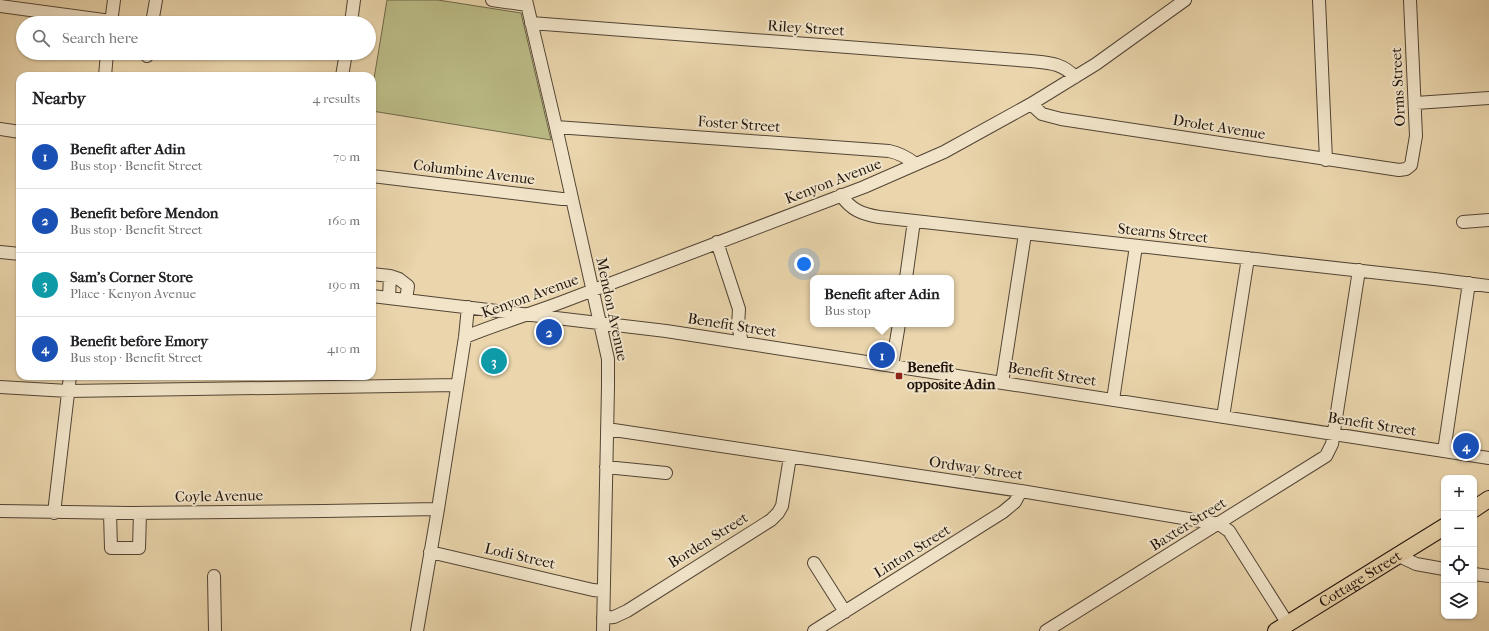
<!DOCTYPE html>
<html lang="en">
<head>
<meta charset="utf-8">
<style>
	body { margin:0; font-family:"IM FELL French Canon",serif; background:#f2f2f2; color:#202124 }
	.controls { position:absolute; right:12px; bottom:12px; display:grid; overflow:hidden; border-radius:8px; box-shadow:0 1px 3px #0004 }
	.controls button { width:36px; height:36px; display:grid; place-items:center; padding:0; border:0; border-bottom:1px solid #e0e0e0; background:#fff; color:#202124; font:20px sans-serif }
	.you { position:absolute; left:804px; top:264px; width:14px; height:14px; margin:-10px; border:3px solid #fff; border-radius:50%; background:#1a73e8; box-shadow:0 0 0 6px #1a73e833 }
	.badge { display:grid; place-items:center; width:26px; height:26px; border-radius:50%; background:#b45309; color:#fff; font-size:13px; font-weight:700 }
	.pin { position:absolute; translate:-50% -50%; border:2px solid #fff; box-shadow:0 1px 4px #0006 }
	.popup { position:absolute; left:810px; top:275px; width:144px; height:52px; box-sizing:border-box; display:grid; place-content:center; border-radius:8px; background:#fff; filter:drop-shadow(0 1px 3px #0005); font-size:13px; white-space:nowrap; color:#757577 }
	.popup b { font-size:15px; color:#202124 }
	.popup::after { content:''; position:absolute; left:50%; top:100%; margin-left:-8px; border:8px solid transparent; border-top-color:#fff }
	.list { margin:0; padding:0; list-style:none }
	h2 { display:flex; justify-content:space-between; align-items:center; height:52px; margin:0; padding:0 16px; font-size:17px }
	h2 small { font-size:13px; font-weight:400; color:#757577 }
	.list li { display:grid; grid-template-columns:26px 1fr auto; gap:12px; align-items:center; box-sizing:border-box; height:64px; padding:0 16px; border-top:1px solid #e0e0e0 }
	.list b { display:block; font-size:15px; white-space:nowrap }
	.list p { margin:0; font-size:13px; white-space:nowrap; color:#757577 }
	.list em { font-size:13px; font-style:normal; color:#757577 }
	.icon { flex:none; width:22px; height:22px; fill:none; stroke:currentColor; stroke-width:2; stroke-linecap:round; stroke-linejoin:round }
	.map { position:relative; flex:none; width:1489px; height:631px; overflow:hidden }
	.search { position:absolute; background:#fff; box-shadow:0 1px 3px #0004; left:16px; top:16px; width:360px; height:44px; display:flex; align-items:center; gap:10px; box-sizing:border-box; padding:0 14px; border-radius:22px; color:#757577; font-size:15px }
	.panel { position:absolute; background:#fff; box-shadow:0 1px 3px #0004; left:16px; top:72px; width:360px; height:308px; border-radius:12px }
	.map>svg:first-child { display:block }
	.green { fill:#bbbc87; stroke:#6e684a }
	.lines { fill:none; stroke-linecap:round; stroke-linejoin:round }
	.minor-casing { stroke:#524435; stroke-width:14 }
	.major-casing { stroke:#20140d; stroke-width:18 }
	.minor { stroke:#f1e4c9; stroke-width:12 }
	.major { stroke:#ead5ac; stroke-width:16 }
	.poi-dot { fill:#8f2418; stroke:#f1e4c9; stroke-width:1.5 }
	.labels { text-anchor:middle; dominant-baseline:central; stroke-width:4; stroke-linejoin:round; paint-order:stroke }
	.street-label { font-size:15px; fill:#20140d; stroke:#f1e4c9 }
	.poi-label { font-size:15px; font-weight:bold; fill:#20140d; stroke:#f1e4c9; text-anchor:start }
</style>
</head>
<body>
<div class="map">
<svg width="1489" height="631" viewBox="0 0 1489 631">
	<rect width="100%" height="100%" fill="#ead5ac"/>
	<filter id="stains"><feTurbulence type="fractalNoise" baseFrequency=".005" numOctaves="4"/><feColorMatrix values="0 0 0 0 .2 0 0 0 0 .09 0 0 0 0 .02 0 0 0 .5 -.17"/></filter>
	<radialGradient id="worn" r=".72"><stop offset=".6" stop-color="#630" stop-opacity="0"/><stop offset="1" stop-color="#630" stop-opacity=".3"/></radialGradient>
	<path class="green" d="M 387,0 L 438,0 L 521,13 L 551,140 L 372,111 L 372,91 Z"/>
	<g class="lines">
		<defs>
			<path id="minor" d="M 492,0 L 527,5
				M 526,0 L 556,127 L 608,359 L 608,387 L 603,631
				M 1319,0 L 1326,160
				M 0,6 L 111,21
				M 111,23 L 114,0
				M 152,23 L 156,0
				M 351,23 L 354,0
				M 531,23 L 1031,61 C 1050,63 1062,63 1075,77
				M 147,56 L 148,53
				M 105,76 L 107,53
				M 342,76 L 346,53
				M 1416,103 L 1489,98
				M 1031,104 L 1042,114 L 1061,119 L 1399,170 L 1406,169 L 1411,165 L 1416,136 L 1410,0
				M 556,127 L 889,151 C 899,153 908,158 916,164
				M 0,129 L 20,132
				M 372,176 L 562,199 L 572,199
				M 841,195 C 851,210 862,214 879,217 L 1434,279 L 1489,286
				M 1463,222 L 1489,220
				M 717,242 L 739,309 L 738,326 L 742,342
				M 0,252 L 20,254
				M 372,274 L 390,276 L 389,298
				M 390,276 L 399,279 L 408,286 L 406,300
				M 906,278 L 914,221
				M 372,296 L 666,331 L 1489,458
				M 465,337 C 497,324 530,314 562,302 L 864,187 L 944,152 L 1031,104 L 1096,64 L 1185,0
				M 892,366 L 899,324
				M 1002,383 L 1025,234
				M 0,387 L 68,391 L 457,385
				M 1113,400 L 1136,246
				M 1223,417 L 1248,258
				M 607,429 L 1021,491 L 1219,524 L 1229,531 L 1288,624
				M 1444,451 L 1469,283
				M 606,467 L 666,473
				M 0,511 L 130,513 L 324,511 L 438,509
				M 54,513 L 70,376
				M 110,513 L 111,548 L 139,548 L 140,513
				M 430,552 L 593,590 L 603,591
				M 1399,556 L 1416,564 L 1444,569
				M 814,563 L 845,612
				M 1474,574 L 1489,576
				M 214,576 L 215,631
				M 603,618 L 614,617 L 627,611 L 771,520 L 778,513 L 782,506 L 790,457
				M 417,631 L 438,509 L 465,337 L 468,307
				M 814,631 L 1003,512 L 1015,502 L 1021,491
				M 1046,631 L 1326,456 L 1332,444 L 1359,270"/>
			<g id="major">
				<path d="M 1474,509 L 1489,499"/>
				<path id="s1" d="M 1276,631 L 1444,527"/>
			</g>
		</defs>
		<use href="#minor" class="minor-casing"/>
		<use href="#major" class="major-casing"/>
		<use href="#minor" class="minor"/>
		<use href="#major" class="major"/>
	</g>
	<rect class="poi-dot" x="895" y="372" width="8" height="8" rx="2"/>
	<g class="labels">
		<g class="street-label">
			<text transform="translate(806 28) rotate(4)">Riley Street</text>
			<text transform="translate(1398 87) rotate(-93)">Orms Street</text>
			<text transform="translate(739 124) rotate(4)">Foster Street</text>
			<text transform="translate(1219 127) rotate(9)">Drolet Avenue</text>
			<text transform="translate(474 172) rotate(7)">Columbine Avenue</text>
			<text transform="translate(833 181) rotate(-21)">Kenyon Avenue</text>
			<text transform="translate(1163 233) rotate(6)">Stearns Street</text>
			<text transform="translate(530 296) rotate(-20)">Kenyon Avenue</text>
			<text transform="translate(612 309) rotate(78)">Mendon Avenue</text>
			<text transform="translate(732 325) rotate(9)">Benefit Street</text>
			<text transform="translate(1052 374) rotate(9)">Benefit Street</text>
			<text transform="translate(1372 424) rotate(9)">Benefit Street</text>
			<text transform="translate(976 468) rotate(8)">Ordway Street</text>
			<text transform="translate(219 496) rotate(-1)">Coyle Avenue</text>
			<text transform="translate(1188 524) rotate(-32)">Baxter Street</text>
			<text transform="translate(708 540) rotate(-32)">Borden Street</text>
			<text transform="translate(912 551) rotate(-32)">Linton Street</text>
			<text transform="translate(520 556) rotate(13)">Lodi Street</text>
			<text stroke="none"><textPath href="#s1" startOffset="99">Cottage Street</textPath></text>
		</g>
		<g class="poi-label">
			<text x="907" y="367">Benefit<tspan x="907" dy="17">opposite Adin</tspan></text>
		</g>
	</g>
	<rect width="100%" height="100%" filter="url(#stains)"/>
	<rect width="100%" height="100%" fill="url(#worn)"/>
</svg>
<div class="controls">
<button>+</button>
<button>−</button>
<button><svg class="icon" aria-label="locate" viewBox="0 0 24 24"><circle cx="12" cy="12" r="6"/><path d="M12 2v4M12 18v4M2 12h4M18 12h4"/></svg></button>
<button><svg class="icon" aria-label="layers" viewBox="0 0 24 24"><path d="M12 4l9 5-9 5-9-5zM3 14l9 5 9-5"/></svg></button>
</div>
<div class="you"></div>
<div class="pin badge" style="left:882px;top:355px;background:#1a4fb4">1</div>
<div class="popup"><b>Benefit after Adin</b>Bus stop</div>
<div class="pin badge" style="left:549px;top:332px;background:#1a4fb4">2</div>
<div class="pin badge" style="left:494px;top:361px;background:#0f9aa8">3</div>
<div class="pin badge" style="left:1466px;top:446px;background:#1a4fb4">4</div>
<div class="search"><svg class="icon" aria-label="search" viewBox="0 0 24 24"><circle cx="10" cy="10" r="6"/><path d="M15 15l6 6"/></svg>Search here</div>
<section class="panel">
<h2>Nearby<small>4 results</small></h2>
<ul class="list">
<li><span class="badge" style="background:#1a4fb4">1</span><div><b>Benefit after Adin</b><p>Bus stop · Benefit Street</p></div><em>70 m</em></li>
<li><span class="badge" style="background:#1a4fb4">2</span><div><b>Benefit before Mendon</b><p>Bus stop · Benefit Street</p></div><em>160 m</em></li>
<li><span class="badge" style="background:#0f9aa8">3</span><div><b>Sam's Corner Store</b><p>Place · Kenyon Avenue</p></div><em>190 m</em></li>
<li><span class="badge" style="background:#1a4fb4">4</span><div><b>Benefit before Emory</b><p>Bus stop · Benefit Street</p></div><em>410 m</em></li>
</ul>
</section>
</div>
</body>
</html>
